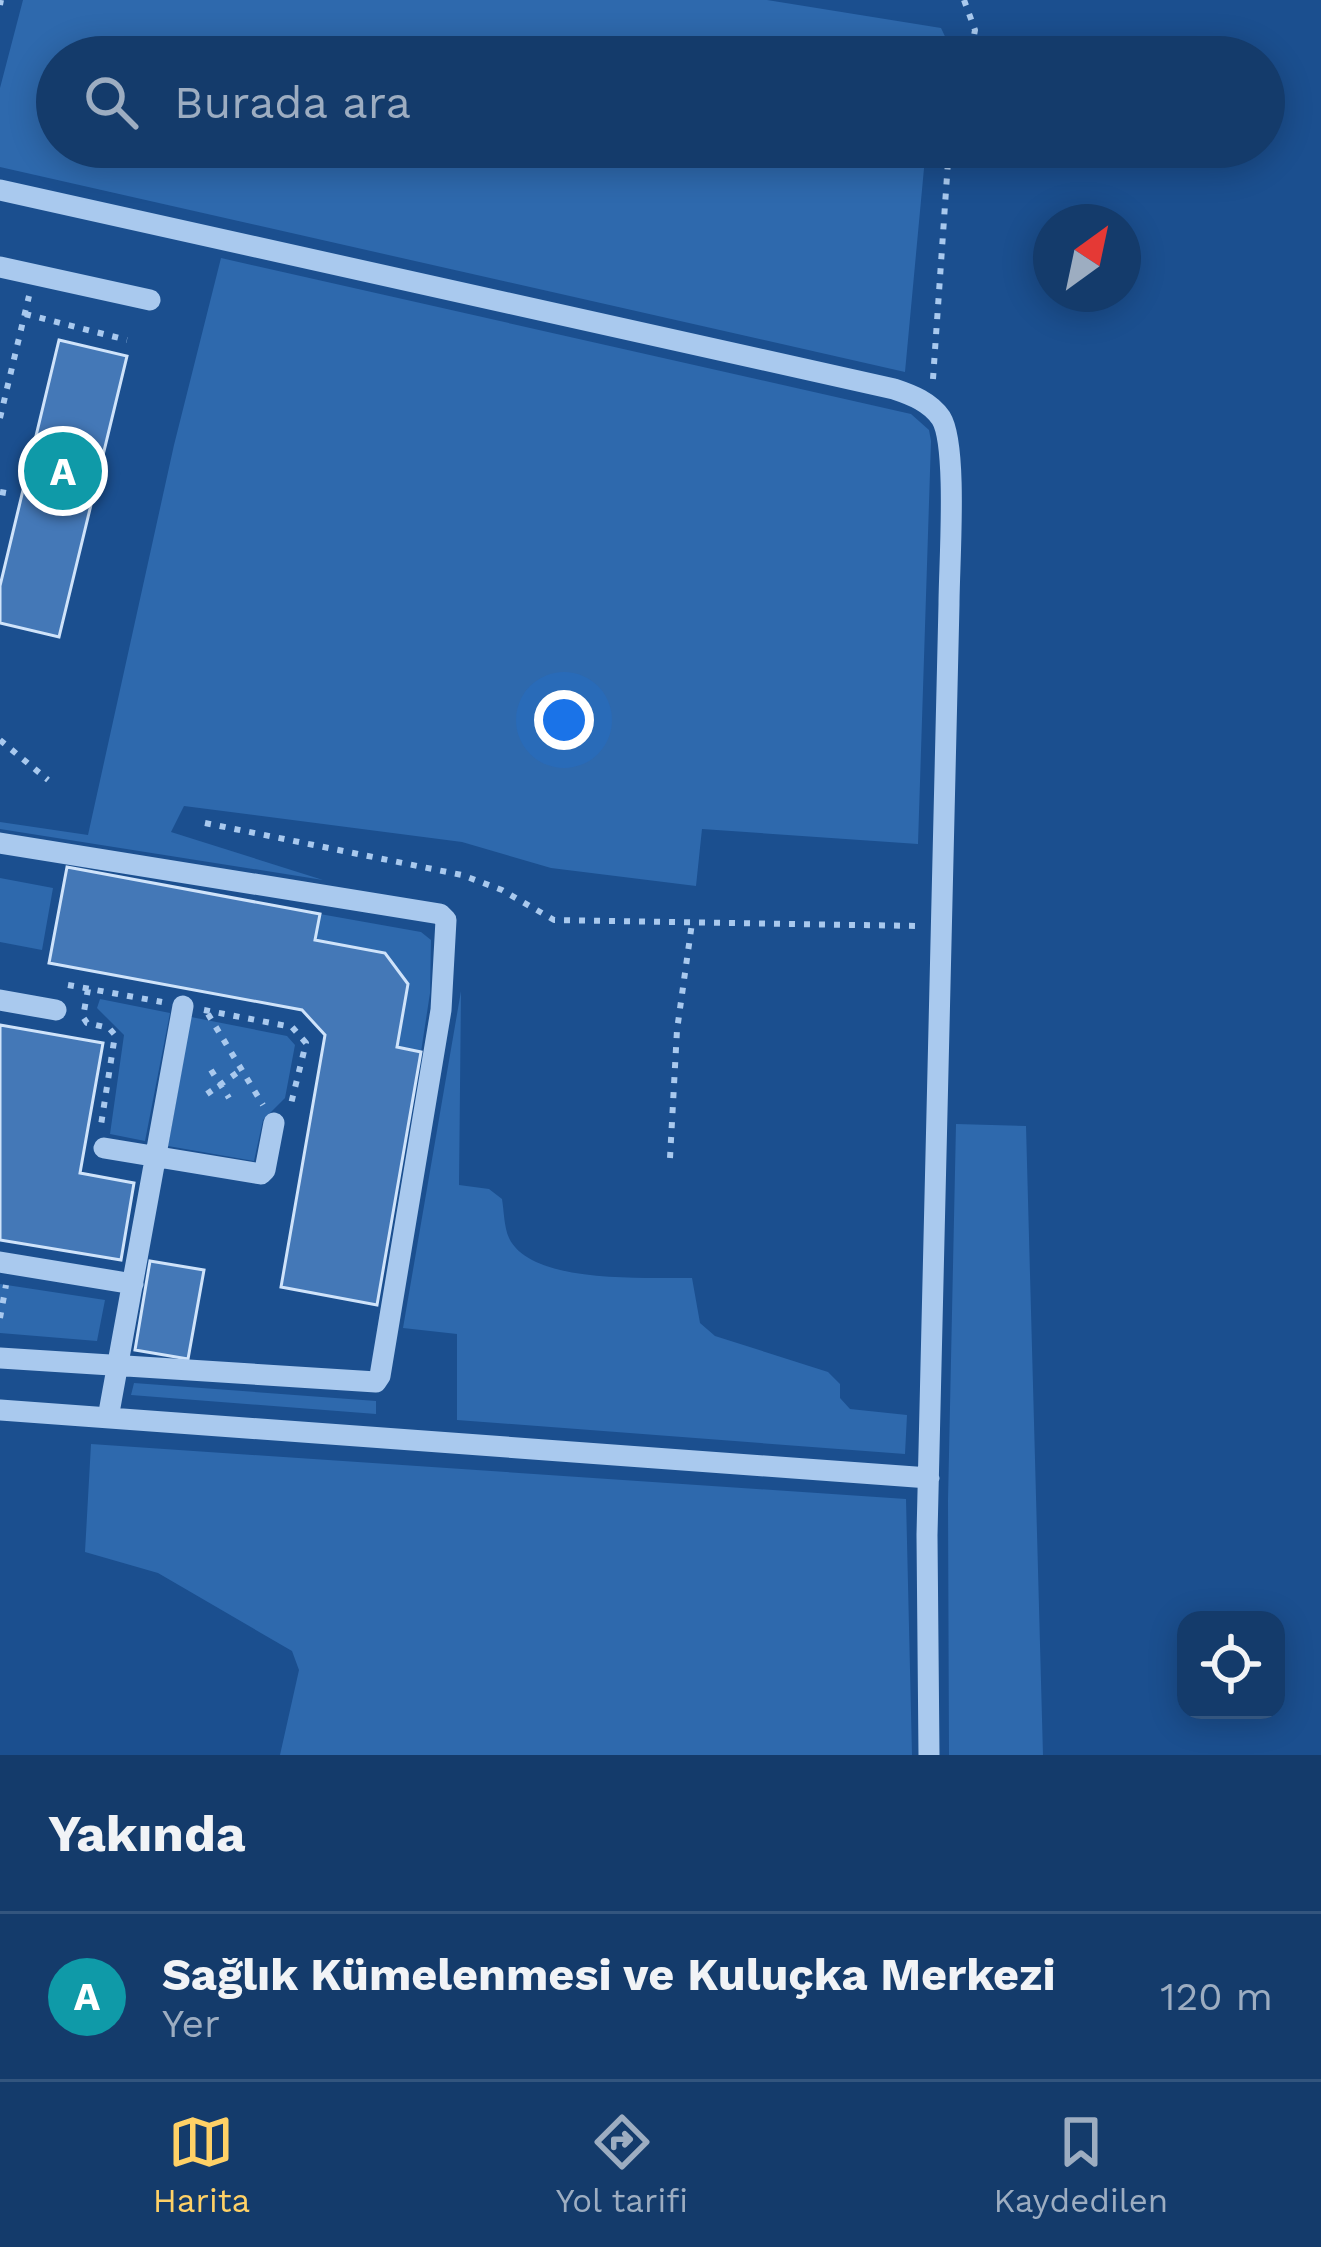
<!DOCTYPE html>
<html lang="tr">
<head>
<meta charset="utf-8">
<style>
	body { margin:0; font-family:"Work Sans",sans-serif; background:#214673; color:#f1f3f6 }
	.controls { position:absolute; right:36px; bottom:36px; display:grid; overflow:hidden; border-radius:24px; box-shadow:0 6px 30px #0003 }
	.controls button { width:108px; height:108px; display:grid; place-items:center; padding:0; border:0; border-bottom:3px solid #33557e; background:#143b6b; color:#f1f3f6; font:60px sans-serif }
	.compass { position:absolute; left:1033px; top:204px; width:108px; height:108px; border-radius:50%; background:#143b6b; box-shadow:0 6px 30px #0003; rotate:33deg }
	.you { position:absolute; left:564px; top:720px; width:42px; height:42px; margin:-30px; border:9px solid #fff; border-radius:50%; background:#1a73e8; box-shadow:0 0 0 18px #1a73e833 }
	.badge { display:grid; place-items:center; width:78px; height:78px; border-radius:50%; background:#ffd166; color:#fff; font-size:39px; font-weight:700 }
	.pin { position:absolute; translate:-50% -50%; border:6px solid #fff; box-shadow:0 3px 12px #0006 }
	.list { margin:0; padding:0; list-style:none }
	h2 { display:flex; justify-content:space-between; align-items:center; height:156px; margin:0; padding:0 48px; font-size:51px }
	h2 small { font-size:39px; font-weight:400; color:#9dadc1 }
	.list li { display:grid; grid-template-columns:78px 1fr auto; gap:36px; align-items:center; box-sizing:border-box; height:168px; padding:0 48px; border-top:3px solid #33557e }
	.list b { display:block; font-size:45px; white-space:nowrap }
	.list p { margin:0; font-size:39px; white-space:nowrap; color:#9dadc1 }
	.list em { font-size:39px; font-style:normal; color:#9dadc1 }
	.icon { flex:none; width:66px; height:66px; fill:none; stroke:currentColor; stroke-width:2; stroke-linecap:round; stroke-linejoin:round }
	.map { position:relative; flex:none; width:1321px; height:1755px; overflow:hidden }
	.search { position:absolute; background:#143b6b; box-shadow:0 6px 30px #0003; left:36px; right:36px; top:36px; height:132px; display:flex; align-items:center; gap:30px; box-sizing:border-box; padding:0 42px; border-radius:66px; color:#9dadc1; font-size:45px }
	.sheet { height:324px; background:#143b6b }
	nav { display:flex; justify-content:space-around; align-items:center; box-sizing:border-box; height:168px; border-top:3px solid #33557e; background:#143b6b; font-size:33px; color:#9dadc1 }
	nav a { display:grid; justify-items:center; gap:6px }
	nav .on { color:#ffd166 }
	.map>svg:first-child { display:block }
	.green { fill:#2e69ad }
	.building { fill:#4478b7; stroke:#cfe3fa; stroke-width:3 }
	.lines { fill:none; stroke-linecap:round; stroke-linejoin:round }
	.path { stroke:#a9c9ee; stroke-width:6; stroke-dasharray:6 9; stroke-linecap:butt }
	.minor { stroke:#a9c9ee; stroke-width:21 }
</style>
</head>
<body>
<div class="map">
<svg width="1321" height="1755" viewBox="0 0 1321 1755">
	<rect width="100%" height="100%" fill="#1b4f8f"/>
	<path class="green" d="M 23,0 L 767,0 L 941,28 L 951,49 L 948,57 L 57,57 L 57,147 L 926,147 L 905,372 L 0,167 L 0,88 Z
		M 221,258 L 911,414 L 929,430 L 931,441 L 918,844 L 702,829 L 696,886 L 551,868 L 462,842 L 184,806 L 171,832 L 323,880 L 0,829 L 0,822 L 88,835 L 174,445 Z
		M 0,878 L 53,888 L 42,950 L 0,942 Z
		M 320,914 L 421,932 L 431,940 L 430,993 L 421,1052 L 397,1047 L 385,953 L 315,940 Z
		M 461,991 L 459,1185 L 489,1189 L 502,1199 C 504,1211 504,1227 509,1238 C 531,1285 648,1277 692,1278 L 700,1323 L 715,1336 L 828,1372 L 840,1384 L 840,1398 L 850,1409 L 907,1415 L 905,1454 L 457,1420 L 457,1334 L 403,1328 Z
		M 100,999 L 170,1013 L 145,1141 L 110,1134 L 124,1035 L 97,1008 Z
		M 191,1017 L 287,1036 L 295,1045 L 285,1098 L 263,1120 L 254,1161 L 168,1146 Z
		M 956,1124 L 1026,1126 L 1043,1755 L 949,1755 L 948,1501 Z
		M 0,1284 L 105,1300 L 97,1341 L 0,1333 Z
		M 134,1383 L 376,1401 L 376,1414 L 131,1395 Z
		M 91,1444 L 906,1499 L 912,1755 L 280,1755 L 299,1670 L 292,1651 L 158,1573 L 85,1552 Z"/>
	<path class="building" d="M 59,340 L 127,356 L 59,637 L 0,623 L 0,586 Z
		M 67,867 L 320,914 L 315,940 L 385,953 L 408,984 L 397,1047 L 421,1052 L 377,1305 L 281,1287 L 325,1035 L 302,1010 L 49,963 Z
		M 0,1025 L 103,1043 L 80,1173 L 134,1183 L 121,1260 L 0,1240 Z
		M 150,1261 L 204,1270 L 188,1359 L 135,1350 Z"/>
	<g class="lines">
		<path class="path" d="M 964,0 L 975,30 L 970,57
			M 0,5 L 1,0
			M 25,314 L 127,340
			M 933,379 L 949,147
			M 0,418 L 29,296
			M 0,492 L 11,494
			M 0,740 L 48,780
			M 205,823 L 462,875 L 502,890 L 554,920 L 917,926
			M 68,985 L 162,1002
			M 88,989 L 83,1017 L 87,1023 L 109,1028 L 115,1035 L 101,1125
			M 204,1010 L 292,1027 L 306,1043 L 290,1108
			M 208,1014 L 263,1105
			M 211,1070 L 229,1098
			M 207,1094 L 241,1070
			M 670,1158 L 677,1030 L 692,923
			M 0,1318 L 6,1285"/>
		<path class="minor" d="M 0,190 L 894,389 C 912,395 930,402 941,418 C 958,445 949,566 949,604 L 927,1535 L 929,1755
			M 0,267 L 150,300
			M 0,843 L 440,914 L 446,920 L 441,1010 L 380,1376 L 376,1382 L 0,1358
			M 0,1000 L 56,1010
			M 104,1148 L 261,1174 L 265,1170 L 274,1123
			M 0,1262 L 133,1284
			M 0,1410 L 929,1478
			M 108,1418 L 183,1006"/>
	</g>
</svg>
<div class="controls">
<button><svg class="icon" aria-label="locate" viewBox="0 0 24 24"><circle cx="12" cy="12" r="6"/><path d="M12 2v4M12 18v4M2 12h4M18 12h4"/></svg></button>
</div>
<svg class="compass" viewBox="-18 -18 36 36"><path d="M0-13l5 13h-10z" fill="#e53935"/><path d="M0 13l5-13h-10z" fill="#9dadc1"/></svg>
<div class="you"></div>
<div class="pin badge" style="left:63px;top:471px;background:#0f9aa8">A</div>
<div class="search"><svg class="icon" aria-label="search" viewBox="0 0 24 24"><circle cx="10" cy="10" r="6"/><path d="M15 15l6 6"/></svg>Burada ara</div>
</div>
<section class="sheet">
<h2>Yakında<small></small></h2>
<ul class="list">
<li><span class="badge" style="background:#0f9aa8">A</span><div><b>Sağlık Kümelenmesi ve Kuluçka Merkezi</b><p>Yer</p></div><em>120 m</em></li>
</ul>
</section>
<nav>
<a class="on"><svg class="icon" aria-label="map" viewBox="0 0 24 24"><path d="M3 6l6-2 6 2 6-2v14l-6 2-6-2-6 2zM9 4v14M15 6v14"/></svg>Harita</a>
<a><svg class="icon" aria-label="directions" viewBox="0 0 24 24"><path d="M12 3l9 9-9 9-9-9zM9 14v-3h6M13 9l2 2-2 2"/></svg>Yol tarifi</a>
<a><svg class="icon" aria-label="saved" viewBox="0 0 24 24"><path d="M7 4h10v16l-5-4-5 4z"/></svg>Kaydedilen</a>
</nav>
</body>
</html>
